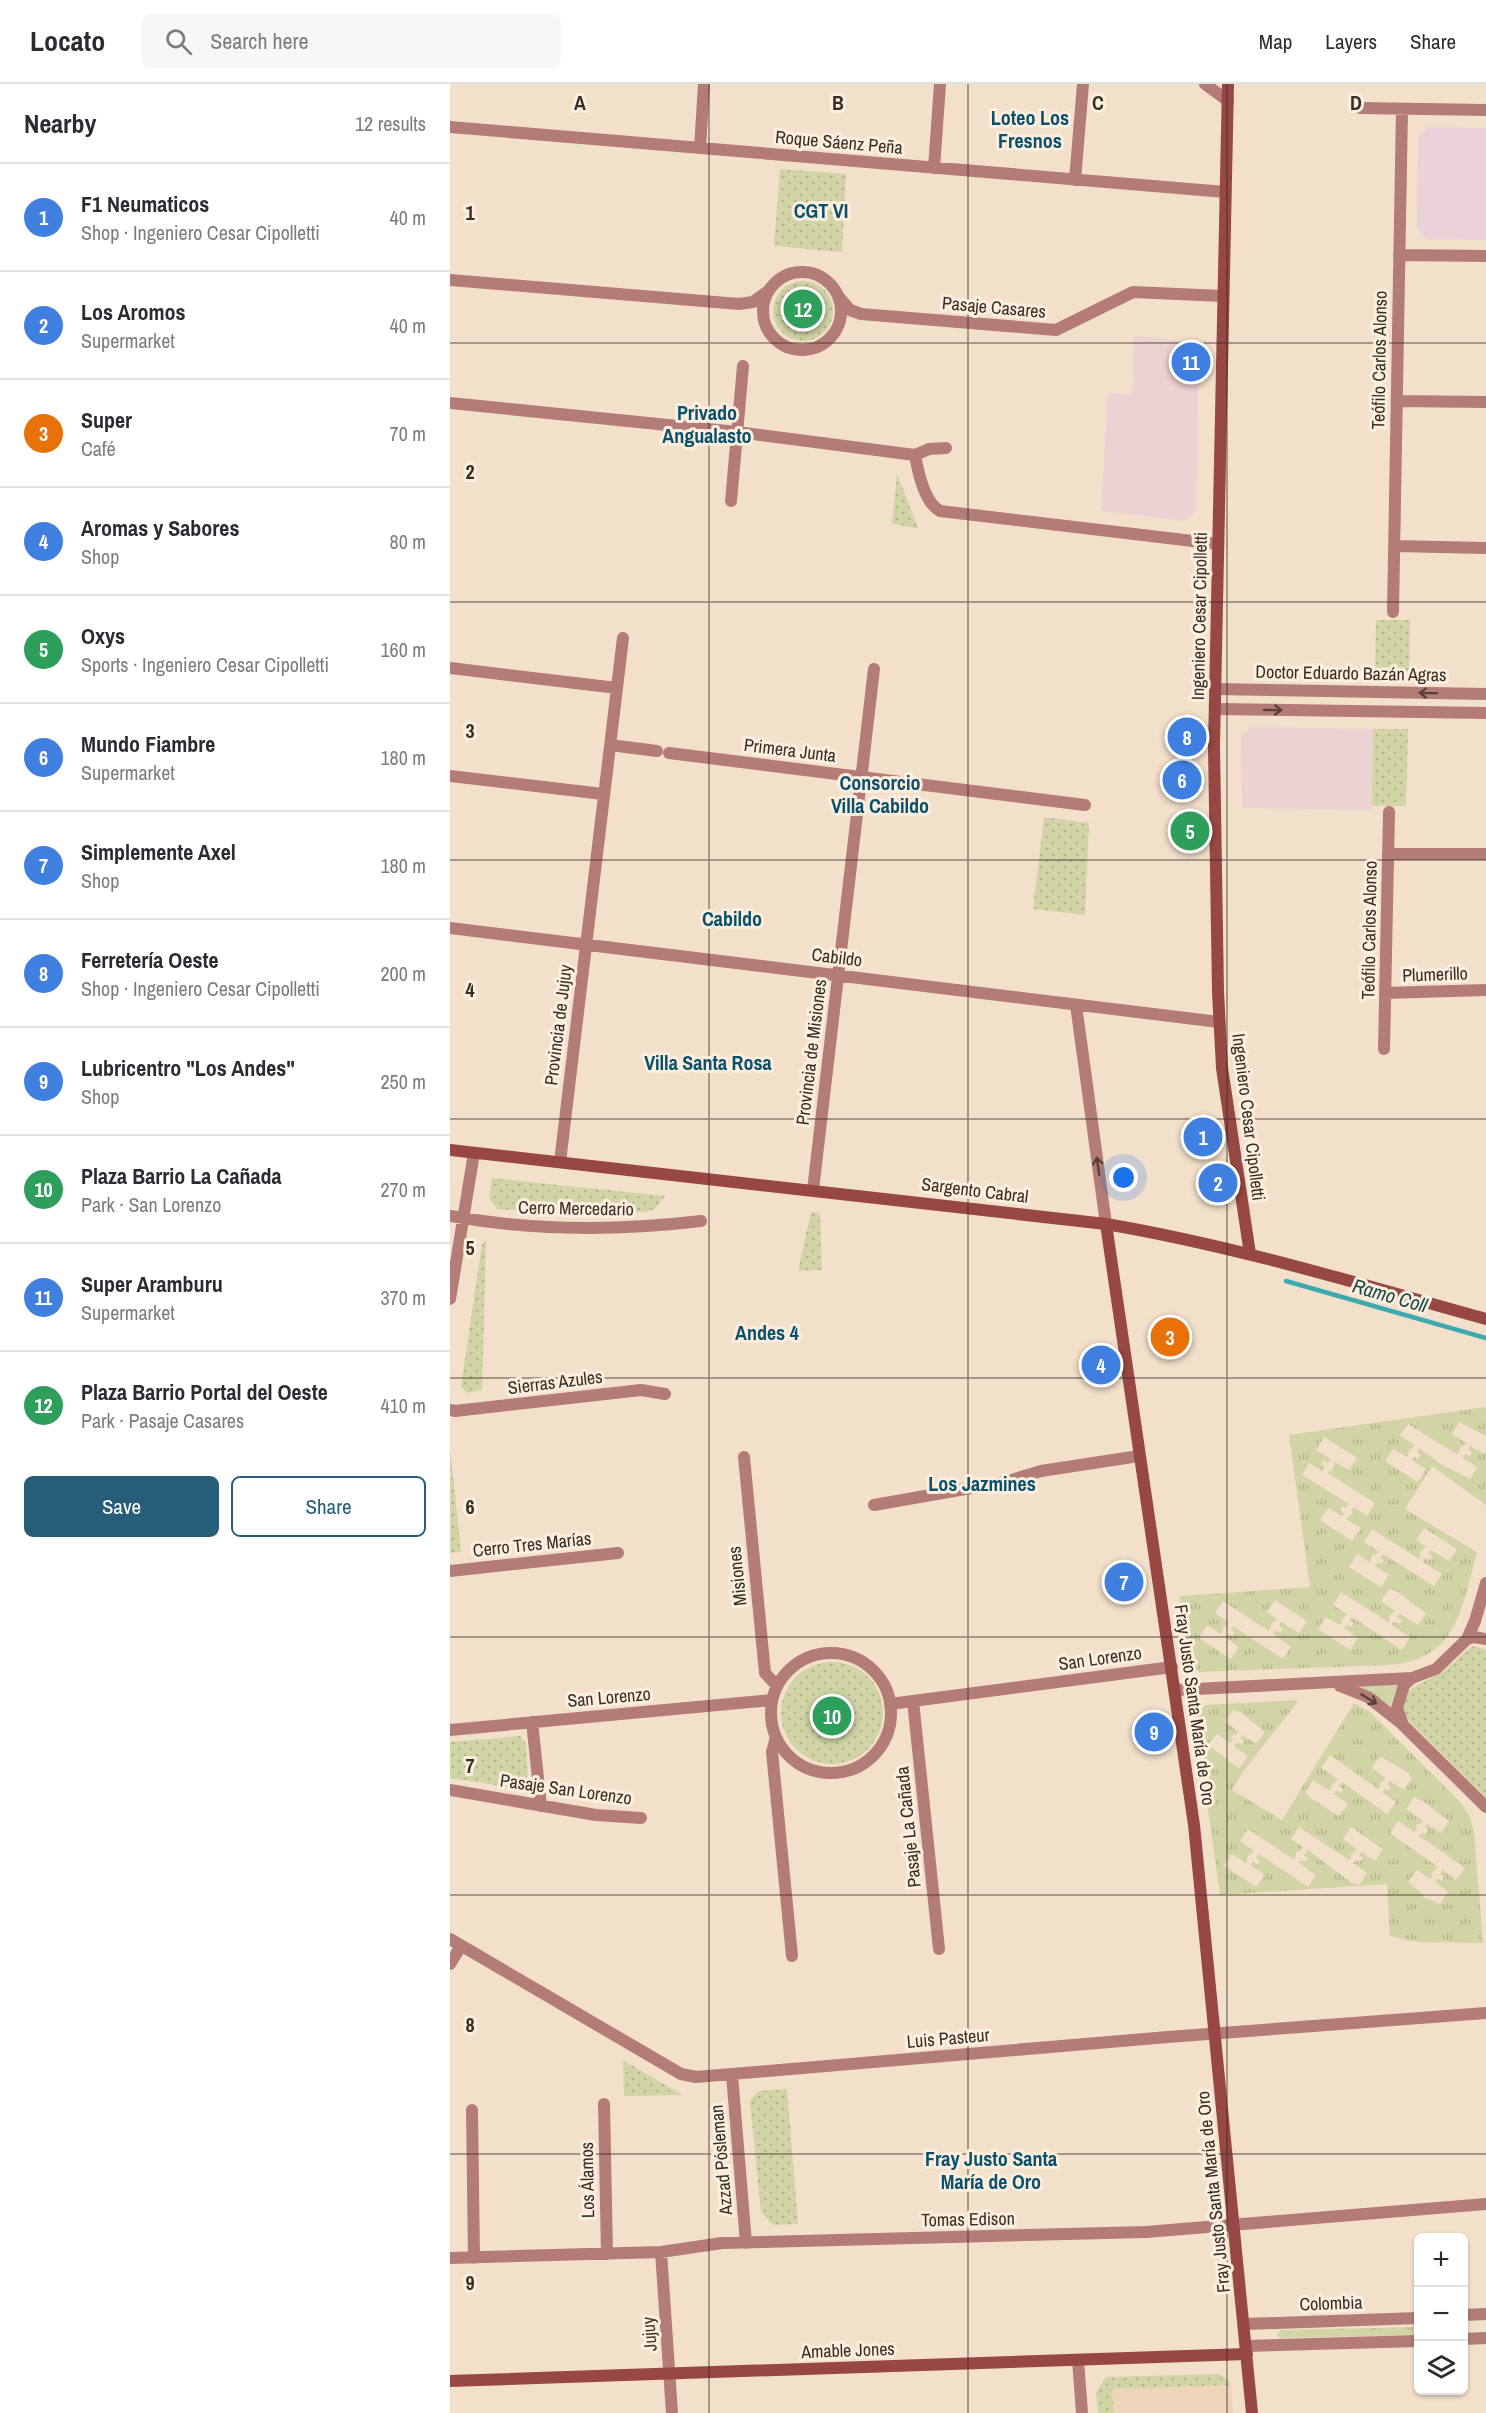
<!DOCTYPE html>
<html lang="en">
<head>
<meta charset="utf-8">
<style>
	body { margin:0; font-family:"Archivo Narrow",sans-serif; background:#f7f7f7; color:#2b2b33 }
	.controls { position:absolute; right:18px; bottom:18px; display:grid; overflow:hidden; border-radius:9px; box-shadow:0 2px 4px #0004 }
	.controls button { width:54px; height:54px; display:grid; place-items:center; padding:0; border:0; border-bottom:2px solid #e1e1e2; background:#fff; color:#2b2b33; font:30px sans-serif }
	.you { position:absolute; left:674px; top:1094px; width:21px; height:21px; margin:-15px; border:4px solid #fff; border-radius:50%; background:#1a73e8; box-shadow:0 0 0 9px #1a73e833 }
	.badge { display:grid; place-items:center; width:39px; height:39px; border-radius:50%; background:#265d78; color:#fff; font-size:20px; font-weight:700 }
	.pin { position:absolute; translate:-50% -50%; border:3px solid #fff; box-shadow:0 2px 6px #0006 }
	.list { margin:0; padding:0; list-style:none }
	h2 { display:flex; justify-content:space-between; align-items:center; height:78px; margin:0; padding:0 24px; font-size:26px }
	h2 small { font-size:20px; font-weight:400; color:#7c7c81 }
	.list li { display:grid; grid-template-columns:39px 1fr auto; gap:18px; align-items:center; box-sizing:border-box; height:108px; padding:0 24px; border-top:2px solid #e1e1e2 }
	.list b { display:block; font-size:22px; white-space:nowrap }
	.list p { margin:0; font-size:20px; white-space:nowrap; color:#7c7c81 }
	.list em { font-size:20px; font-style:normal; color:#7c7c81 }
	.actions { display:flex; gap:12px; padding:18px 24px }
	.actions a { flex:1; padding:14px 0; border:2px solid #265d78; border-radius:9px; text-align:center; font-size:21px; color:#265d78 }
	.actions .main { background:#265d78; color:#fff }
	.icon { flex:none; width:33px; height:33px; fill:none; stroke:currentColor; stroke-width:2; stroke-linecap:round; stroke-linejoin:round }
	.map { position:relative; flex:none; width:1036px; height:2329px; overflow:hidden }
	header { display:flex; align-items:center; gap:36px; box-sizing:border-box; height:84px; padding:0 30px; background:#fff; border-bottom:2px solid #e1e1e2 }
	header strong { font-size:28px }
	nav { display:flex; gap:33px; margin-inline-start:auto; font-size:21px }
	.search { width:420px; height:54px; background:#f7f7f7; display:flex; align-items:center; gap:15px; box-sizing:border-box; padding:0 21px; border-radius:9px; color:#7c7c81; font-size:22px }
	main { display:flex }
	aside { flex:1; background:#fff }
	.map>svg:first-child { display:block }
	.commercial { fill:#edd2d4 }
	.built { fill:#eed5ba }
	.education { fill:#ebd2da }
	.grass { fill:url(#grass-tufts); fill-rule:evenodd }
	.park { fill:url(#park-dots) }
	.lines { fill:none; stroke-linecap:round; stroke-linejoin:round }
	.stream { stroke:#3caaaf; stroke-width:4.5 }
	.street { stroke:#b47c76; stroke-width:12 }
	.secondary { stroke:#974842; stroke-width:12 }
	.oneway { stroke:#56423a }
	.grid { fill:none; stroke:#362e26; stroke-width:1.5; stroke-opacity:0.55 }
	.labels { text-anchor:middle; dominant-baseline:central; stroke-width:6; stroke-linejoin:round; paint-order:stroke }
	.street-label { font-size:18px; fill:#362e26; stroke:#feeedd }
	.neighbourhood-label { font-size:20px; font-weight:bold; fill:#09506d; stroke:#feeedd }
	.water-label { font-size:20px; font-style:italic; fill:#1a4a4c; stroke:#feeedd }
	.grid-label { font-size:20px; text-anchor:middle; font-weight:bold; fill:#362e26; stroke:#feeedd; stroke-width:6; stroke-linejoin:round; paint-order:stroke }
</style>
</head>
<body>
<header>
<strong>Locato</strong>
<div class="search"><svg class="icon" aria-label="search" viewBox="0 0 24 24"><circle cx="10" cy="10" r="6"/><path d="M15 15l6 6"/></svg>Search here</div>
<nav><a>Map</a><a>Layers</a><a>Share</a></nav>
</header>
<main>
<aside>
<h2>Nearby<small>12 results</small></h2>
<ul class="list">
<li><span class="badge" style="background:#3f7fe0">1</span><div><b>F1 Neumaticos</b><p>Shop · Ingeniero Cesar Cipolletti</p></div><em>40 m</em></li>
<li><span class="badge" style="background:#3f7fe0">2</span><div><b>Los Aromos</b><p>Supermarket</p></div><em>40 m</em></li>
<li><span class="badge" style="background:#e8710a">3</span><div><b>Super</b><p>Café</p></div><em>70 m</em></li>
<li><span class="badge" style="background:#3f7fe0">4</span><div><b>Aromas y Sabores</b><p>Shop</p></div><em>80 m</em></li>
<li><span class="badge" style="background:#2e9e5b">5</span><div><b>Oxys</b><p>Sports · Ingeniero Cesar Cipolletti</p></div><em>160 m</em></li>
<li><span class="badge" style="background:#3f7fe0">6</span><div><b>Mundo Fiambre</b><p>Supermarket</p></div><em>180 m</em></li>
<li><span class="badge" style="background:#3f7fe0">7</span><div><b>Simplemente Axel</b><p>Shop</p></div><em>180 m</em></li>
<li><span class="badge" style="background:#3f7fe0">8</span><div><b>Ferretería Oeste</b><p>Shop · Ingeniero Cesar Cipolletti</p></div><em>200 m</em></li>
<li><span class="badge" style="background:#3f7fe0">9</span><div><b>Lubricentro &quot;Los Andes&quot;</b><p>Shop</p></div><em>250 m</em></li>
<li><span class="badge" style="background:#2e9e5b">10</span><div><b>Plaza Barrio La Cañada</b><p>Park · San Lorenzo</p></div><em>270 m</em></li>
<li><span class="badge" style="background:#3f7fe0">11</span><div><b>Super Aramburu</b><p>Supermarket</p></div><em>370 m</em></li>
<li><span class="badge" style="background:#2e9e5b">12</span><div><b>Plaza Barrio Portal del Oeste</b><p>Park · Pasaje Casares</p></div><em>410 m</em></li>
</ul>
<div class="actions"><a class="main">Save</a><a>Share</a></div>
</aside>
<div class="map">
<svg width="1036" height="2329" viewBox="0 0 1036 2329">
	<defs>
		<pattern id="grass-tufts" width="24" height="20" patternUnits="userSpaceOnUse" patternTransform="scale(1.5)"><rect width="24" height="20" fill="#d1d4a4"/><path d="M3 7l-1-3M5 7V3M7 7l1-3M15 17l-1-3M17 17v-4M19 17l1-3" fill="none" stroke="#b4b68d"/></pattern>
		<pattern id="park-dots" width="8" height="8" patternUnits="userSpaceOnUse" patternTransform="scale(1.5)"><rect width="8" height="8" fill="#d1d4a4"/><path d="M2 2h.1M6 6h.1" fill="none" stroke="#b4b68d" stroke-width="1.8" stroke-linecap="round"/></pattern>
	</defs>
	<rect width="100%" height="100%" fill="#f3e0cb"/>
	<path class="commercial" d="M 684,252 L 749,258 L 746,427 L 735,437 L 651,427 L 658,309 L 682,311 Z
		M 800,643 L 923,645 L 922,726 L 792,724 L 791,653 Z"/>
	<path class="built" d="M 781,2301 L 783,2329 L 664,2329 L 662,2305 Z"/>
	<path class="education" d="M 978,43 L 1036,44 L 1036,156 L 976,155 L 967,144 L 968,52 Z"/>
	<path class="grass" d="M 1036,1323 L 1036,1352 L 1009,1338 L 1002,1350 L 1016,1359 L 1013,1363 L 1011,1362 L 1008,1371 L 958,1340 L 950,1352 L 965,1361 L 962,1365 L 960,1364 L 957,1373 L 943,1365 L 935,1377 L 968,1398 L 976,1385 L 962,1376 L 964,1373 L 968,1375 L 971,1371 L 967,1368 L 969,1364 L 991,1380 L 1020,1395 L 1027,1383 L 1013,1374 L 1015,1370 L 1020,1372 L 1022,1368 L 1018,1365 L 1020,1362 L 1034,1370 L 1036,1368 L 1036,1421 L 982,1382 L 955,1425 L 1027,1468 C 1012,1523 1007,1577 938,1581 L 749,1588 L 738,1579 L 730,1512 L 860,1503 L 839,1351 ZM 874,1353 L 907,1374 L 899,1386 L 885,1378 L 882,1387 L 880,1386 L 878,1389 L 925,1419 L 917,1432 L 904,1423 L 901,1427 L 903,1429 L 896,1435 L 911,1444 L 902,1457 L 870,1436 L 878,1424 L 892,1432 L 894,1429 L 890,1426 L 892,1422 L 896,1424 L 899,1420 L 852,1391 L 859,1379 L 873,1387 L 875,1383 L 871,1380 L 874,1376 L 878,1379 L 881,1375 L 866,1366 ZM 974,1444 L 1007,1465 L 999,1477 L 981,1466 L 978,1470 L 982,1472 L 980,1476 L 975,1474 L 973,1478 L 992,1490 L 984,1502 L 933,1470 L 930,1474 L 934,1476 L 932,1480 L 928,1478 L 925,1482 L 939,1491 L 931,1503 L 899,1483 L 907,1470 L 920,1479 L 923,1470 L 926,1471 L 928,1467 L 914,1458 L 922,1445 L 969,1475 L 971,1471 L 969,1469 L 976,1463 L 966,1456 ZM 939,1505 L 946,1507 L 976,1529 L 968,1541 L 950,1530 L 947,1533 L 952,1536 L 949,1540 L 944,1538 L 942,1541 L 960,1553 L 952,1566 L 902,1533 L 899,1537 L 904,1539 L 901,1543 L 897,1541 L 894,1544 L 908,1554 L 900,1566 L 868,1545 L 876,1533 L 890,1541 L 892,1538 L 891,1536 L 897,1530 L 883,1521 L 891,1508 L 938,1538 L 940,1535 L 938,1533 L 945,1527 L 931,1517 ZM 825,1516 L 857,1537 L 849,1549 L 831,1538 L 829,1542 L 833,1545 L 830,1549 L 826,1546 L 823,1550 L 841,1563 L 833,1575 L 783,1542 L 781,1545 L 785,1549 L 782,1552 L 778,1550 L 775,1553 L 789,1563 L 781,1575 L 749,1554 L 757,1541 L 771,1550 L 774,1542 L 776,1542 L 779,1539 L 765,1529 L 773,1517 L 819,1547 L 822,1538 L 824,1539 L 827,1535 L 817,1528 Z
		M 948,1599 L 940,1623 L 908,1602 Z
		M 849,1616 L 792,1689 L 782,1706 L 832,1736 L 904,1619 L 920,1628 L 1011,1719 L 1020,1733 L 1024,1748 L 1033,1859 L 967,1858 L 940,1852 L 937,1800 L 770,1811 L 745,1632 L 754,1621 ZM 783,1626 L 790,1628 L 815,1648 L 806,1660 L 793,1651 L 790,1654 L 794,1657 L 791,1661 L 787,1658 L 784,1662 L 798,1672 L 789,1684 L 758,1661 L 767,1650 L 780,1659 L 783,1655 L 781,1653 L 784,1650 L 786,1651 L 788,1648 L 775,1637 ZM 880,1671 L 928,1705 L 930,1701 L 929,1700 L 936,1694 L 922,1684 L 930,1672 L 958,1689 L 962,1694 L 954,1706 L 940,1697 L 937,1701 L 941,1703 L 939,1707 L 935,1705 L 932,1708 L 946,1718 L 937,1730 L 892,1698 L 889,1702 L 893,1705 L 891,1709 L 887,1706 L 884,1710 L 898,1720 L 889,1732 L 862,1715 L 855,1708 L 863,1696 L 880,1707 L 883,1698 L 885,1699 L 888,1695 L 871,1684 ZM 964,1713 L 974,1718 L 999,1737 L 991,1749 L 977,1740 L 975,1744 L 978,1746 L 975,1751 L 972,1748 L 969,1752 L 1015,1784 L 1006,1796 L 993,1786 L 990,1790 L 994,1793 L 991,1797 L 987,1794 L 985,1798 L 998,1808 L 990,1820 L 973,1813 L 974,1811 L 958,1798 L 967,1786 L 980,1795 L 983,1791 L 981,1790 L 988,1783 L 940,1749 L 948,1737 L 964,1748 L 967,1745 L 966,1743 L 968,1739 L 970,1740 L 973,1737 L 956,1725 ZM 849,1743 L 899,1776 L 901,1772 L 900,1771 L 907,1765 L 893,1755 L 901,1743 L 933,1765 L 925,1777 L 911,1768 L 909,1771 L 913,1774 L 910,1778 L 906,1776 L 903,1779 L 917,1789 L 909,1801 L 902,1799 L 858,1766 L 854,1771 L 858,1774 L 855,1778 L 851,1776 L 849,1779 L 866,1791 L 858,1803 L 809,1770 L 806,1774 L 810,1776 L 808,1780 L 803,1778 L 801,1782 L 815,1791 L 806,1803 L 774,1782 L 782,1770 L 796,1779 L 798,1772 L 804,1767 L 790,1757 L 798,1745 L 844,1776 L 847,1767 L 849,1768 L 853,1763 L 841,1755 Z
		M 968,2243 L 968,2251 L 830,2254 L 827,2250 L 831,2246 Z"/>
	<path class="park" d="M 330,85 L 396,90 L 392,168 L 324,162 Z
		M323 227a30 30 0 1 1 60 0a30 30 0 1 1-60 0Z
		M 447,390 L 468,444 L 442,440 Z
		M 926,536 L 960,536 L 959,591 L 925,590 Z
		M 923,645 L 958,645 L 956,722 L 922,722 Z
		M 594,733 L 639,739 L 635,831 L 583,825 Z
		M 42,1094 L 215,1112 L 205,1125 L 195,1128 L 118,1130 L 47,1125 L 39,1114 Z
		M 361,1128 L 370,1129 L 372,1186 L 348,1187 Z
		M 36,1157 L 32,1306 L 17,1309 L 11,1302 L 32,1160 Z
		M 0,1364 L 11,1468 L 0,1469 Z
		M 1024,1562 L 1036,1566 L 1036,1714 L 959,1637 C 936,1605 977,1600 995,1586 C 1005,1579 1013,1567 1024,1562 Z
		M331 1629a51 51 0 1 1 102 0a51 51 0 1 1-102 0Z
		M 71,1652 L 76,1660 L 78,1696 L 71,1705 L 0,1694 L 0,1658 Z
		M 173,1976 L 232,2011 L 174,2012 Z
		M 337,2005 L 348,2140 L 323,2141 L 311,2128 L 300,2017 L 308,2007 Z
		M 770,2290 L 780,2298 L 781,2301 L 662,2305 L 664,2329 L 648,2329 L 646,2308 L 656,2293 Z"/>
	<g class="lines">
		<path class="stream" d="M 836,1197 L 1036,1254"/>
		<path class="street" d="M 755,0 L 778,17
			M 910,24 L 1036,26
			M 0,43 L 775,108
			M 250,64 L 254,0
			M 484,84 L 490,0
			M 625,96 L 633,0
			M 949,171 L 1036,172
			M313 227a39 39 0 1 1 78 0a39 39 0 1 1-78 0Z
			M 0,196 L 289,220 L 303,218 L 317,208
			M 388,212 L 400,226 L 411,230 L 606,246 L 683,208 L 772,212
			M 947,317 L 1036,318
			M 0,319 L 287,348 L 465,371 L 479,365 L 496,364
			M 465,371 C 468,388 474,418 490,427 L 768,460
			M 281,417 L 293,282
			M 944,462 L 1036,464
			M 943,528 L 952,25
			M 0,584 L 167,604
			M 765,605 L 1036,610
			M 765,625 L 1036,629
			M 160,661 L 207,667
			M 219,669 L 635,721
			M 0,692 L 153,710
			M 938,770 L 1036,770
			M 0,844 L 769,938
			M 935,909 L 1036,906
			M 626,921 L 656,1140
			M 934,965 L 939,728
			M 110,1078 L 173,554
			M 363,1106 L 424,585
			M 0,1132 C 84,1147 167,1147 251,1137
			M 0,1215 L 24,1069
			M 0,1326 L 5,1327 L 191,1306 L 215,1310
			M 294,1373 L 315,1589 L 327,1602
			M 424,1421 L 555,1398 L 591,1387 L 689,1372
			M 0,1487 L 168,1469
			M 1017,1555 L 1025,1537 L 1036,1499
			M 1036,1555 L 1024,1553 L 1017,1555 L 986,1585 L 962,1594 L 954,1601 L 947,1624 L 953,1641 L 1036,1723
			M321 1629a60 60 0 1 1 120 0a60 60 0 1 1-120 0Z
			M 890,1602 L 918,1613 L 951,1639
			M 726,1606 L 962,1594
			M 463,1617 L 489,1865
			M 440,1620 L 722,1583
			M 82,1638 L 91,1722
			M 0,1646 L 322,1616
			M 326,1653 L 322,1668 L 342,1872
			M 0,1706 L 146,1731 L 191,1734
			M 0,1855 L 231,1990 L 246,1993 L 718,1953 L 1036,1929
			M 0,1880 L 11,1862
			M 282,1991 L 296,2159
			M 154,2020 L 157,2170
			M 22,2026 L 24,2174
			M 211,2168 L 222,2329
			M 0,2174 L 211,2168 L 272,2159 L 696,2148 L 1036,2120
			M 1014,2231 L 1036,2230
			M 795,2240 L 968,2234
			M 1014,2255 L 1036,2254
			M 796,2262 L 968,2257
			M 628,2276 L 632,2329"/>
		<path class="secondary" d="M 778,0 L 764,662 L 768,908 L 772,984 L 800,1170
			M 0,1066 L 656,1140 C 785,1162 910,1200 1036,1235
			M 656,1140 L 744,1741 L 802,2329
			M 0,2297 L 797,2270"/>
	</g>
	<defs><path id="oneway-shaft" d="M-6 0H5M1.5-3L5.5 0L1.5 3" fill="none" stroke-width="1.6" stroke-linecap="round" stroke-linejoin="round" transform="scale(1.5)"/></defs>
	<g class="oneway">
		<use href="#oneway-shaft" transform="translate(978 609) rotate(-179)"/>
		<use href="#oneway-shaft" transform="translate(823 626) rotate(1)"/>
		<use href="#oneway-shaft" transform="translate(648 1082) rotate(-98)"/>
		<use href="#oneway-shaft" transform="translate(919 1615) rotate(32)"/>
	</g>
	<path class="grid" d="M 259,0 L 259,2329M 518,0 L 518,2329M 777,0 L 777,2329M 0,259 L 1036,259M 0,518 L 1036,518M 0,776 L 1036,776M 0,1035 L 1036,1035M 0,1294 L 1036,1294M 0,1553 L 1036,1553M 0,1811 L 1036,1811M 0,2070 L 1036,2070"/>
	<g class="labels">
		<g class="street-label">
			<text transform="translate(389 58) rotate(5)">Roque Sáenz Peña</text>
			<text transform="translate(544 223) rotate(5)">Pasaje Casares</text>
			<text transform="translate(929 276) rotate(-89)">Teófilo Carlos Alonso</text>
			<text transform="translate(749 532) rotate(-89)">Ingeniero Cesar Cipolletti</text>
			<text transform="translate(901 589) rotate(1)">Doctor Eduardo Bazán Agras</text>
			<text transform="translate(340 666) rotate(7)">Primera Junta</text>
			<text transform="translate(919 846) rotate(-89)">Teófilo Carlos Alonso</text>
			<text transform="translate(387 873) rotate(7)">Cabildo</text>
			<text transform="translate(985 890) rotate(-2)">Plumerillo</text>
			<text transform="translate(108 941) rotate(-83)">Provincia de Jujuy</text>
			<text transform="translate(361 968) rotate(-83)">Provincia de Misiones</text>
			<text transform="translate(799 1033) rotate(83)">Ingeniero Cesar Cipolletti</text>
			<text transform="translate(525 1106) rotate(7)">Sargento Cabral</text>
			<text transform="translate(126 1124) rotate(1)">Cerro Mercedario</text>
			<text transform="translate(105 1298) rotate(-7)">Sierras Azules</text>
			<text transform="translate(82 1460) rotate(-6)">Cerro Tres Marías</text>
			<text transform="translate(287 1492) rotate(-96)">Misiones</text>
			<text transform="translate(650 1574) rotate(-8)">San Lorenzo</text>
			<text transform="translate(159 1613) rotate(-5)">San Lorenzo</text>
			<text transform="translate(745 1621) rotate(82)">Fray Justo Santa María de Oro</text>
			<text transform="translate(116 1705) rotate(8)">Pasaje San Lorenzo</text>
			<text transform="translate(458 1743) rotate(-96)">Pasaje La Cañada</text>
			<text transform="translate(498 1954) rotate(-5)">Luis Pasteur</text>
			<text transform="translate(271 2076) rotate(-95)">Azzad Pósleman</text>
			<text transform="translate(137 2096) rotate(-91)">Los Álamos</text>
			<text transform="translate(763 2108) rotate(-96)">Fray Justo Santa María de Oro</text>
			<text transform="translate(518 2135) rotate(-1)">Tomas Edison</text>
			<text transform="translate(881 2219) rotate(-2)">Colombia</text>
			<text transform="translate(199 2250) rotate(-94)">Jujuy</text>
			<text transform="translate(398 2266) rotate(-2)">Amable Jones</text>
		</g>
		<g class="neighbourhood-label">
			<text x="580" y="33">Loteo Los<tspan x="580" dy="23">Fresnos</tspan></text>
			<text x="371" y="126">CGT VI</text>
			<text x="257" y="328">Privado<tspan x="257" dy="23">Angualasto</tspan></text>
			<text x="430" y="698">Consorcio<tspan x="430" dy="23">Villa Cabildo</tspan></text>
			<text x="282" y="834">Cabildo</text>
			<text x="258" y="978">Villa Santa Rosa</text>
			<text x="317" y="1248">Andes 4</text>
			<text x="532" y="1399">Los Jazmines</text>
			<text x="541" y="2074">Fray Justo Santa<tspan x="541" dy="23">María de Oro</tspan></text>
		</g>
		<g class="water-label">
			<text transform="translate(940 1211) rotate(16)">Ramo Coll</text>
		</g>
	</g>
	<g class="grid-label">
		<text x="130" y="26">A</text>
		<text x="388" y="26">B</text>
		<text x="648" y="26">C</text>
		<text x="906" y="26">D</text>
		<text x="20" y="136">1</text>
		<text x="20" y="395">2</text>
		<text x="20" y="654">3</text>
		<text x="20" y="913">4</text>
		<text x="20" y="1171">5</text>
		<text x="20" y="1430">6</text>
		<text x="20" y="1689">7</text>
		<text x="20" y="1948">8</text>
		<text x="20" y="2206">9</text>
	</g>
</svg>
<div class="controls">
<button>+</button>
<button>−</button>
<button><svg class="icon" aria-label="layers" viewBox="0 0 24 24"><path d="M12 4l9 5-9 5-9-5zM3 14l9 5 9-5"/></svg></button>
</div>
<div class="you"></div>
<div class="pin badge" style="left:753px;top:1053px;background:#3f7fe0">1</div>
<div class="pin badge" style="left:768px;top:1099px;background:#3f7fe0">2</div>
<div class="pin badge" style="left:720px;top:1253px;background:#e8710a">3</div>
<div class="pin badge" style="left:651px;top:1281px;background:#3f7fe0">4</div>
<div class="pin badge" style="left:740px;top:747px;background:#2e9e5b">5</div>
<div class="pin badge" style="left:732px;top:696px;background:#3f7fe0">6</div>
<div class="pin badge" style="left:674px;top:1498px;background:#3f7fe0">7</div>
<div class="pin badge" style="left:737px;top:653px;background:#3f7fe0">8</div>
<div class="pin badge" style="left:704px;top:1648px;background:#3f7fe0">9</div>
<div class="pin badge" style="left:382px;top:1632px;background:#2e9e5b">10</div>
<div class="pin badge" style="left:741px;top:278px;background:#3f7fe0">11</div>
<div class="pin badge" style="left:353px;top:225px;background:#2e9e5b">12</div>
</div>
</main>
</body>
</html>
